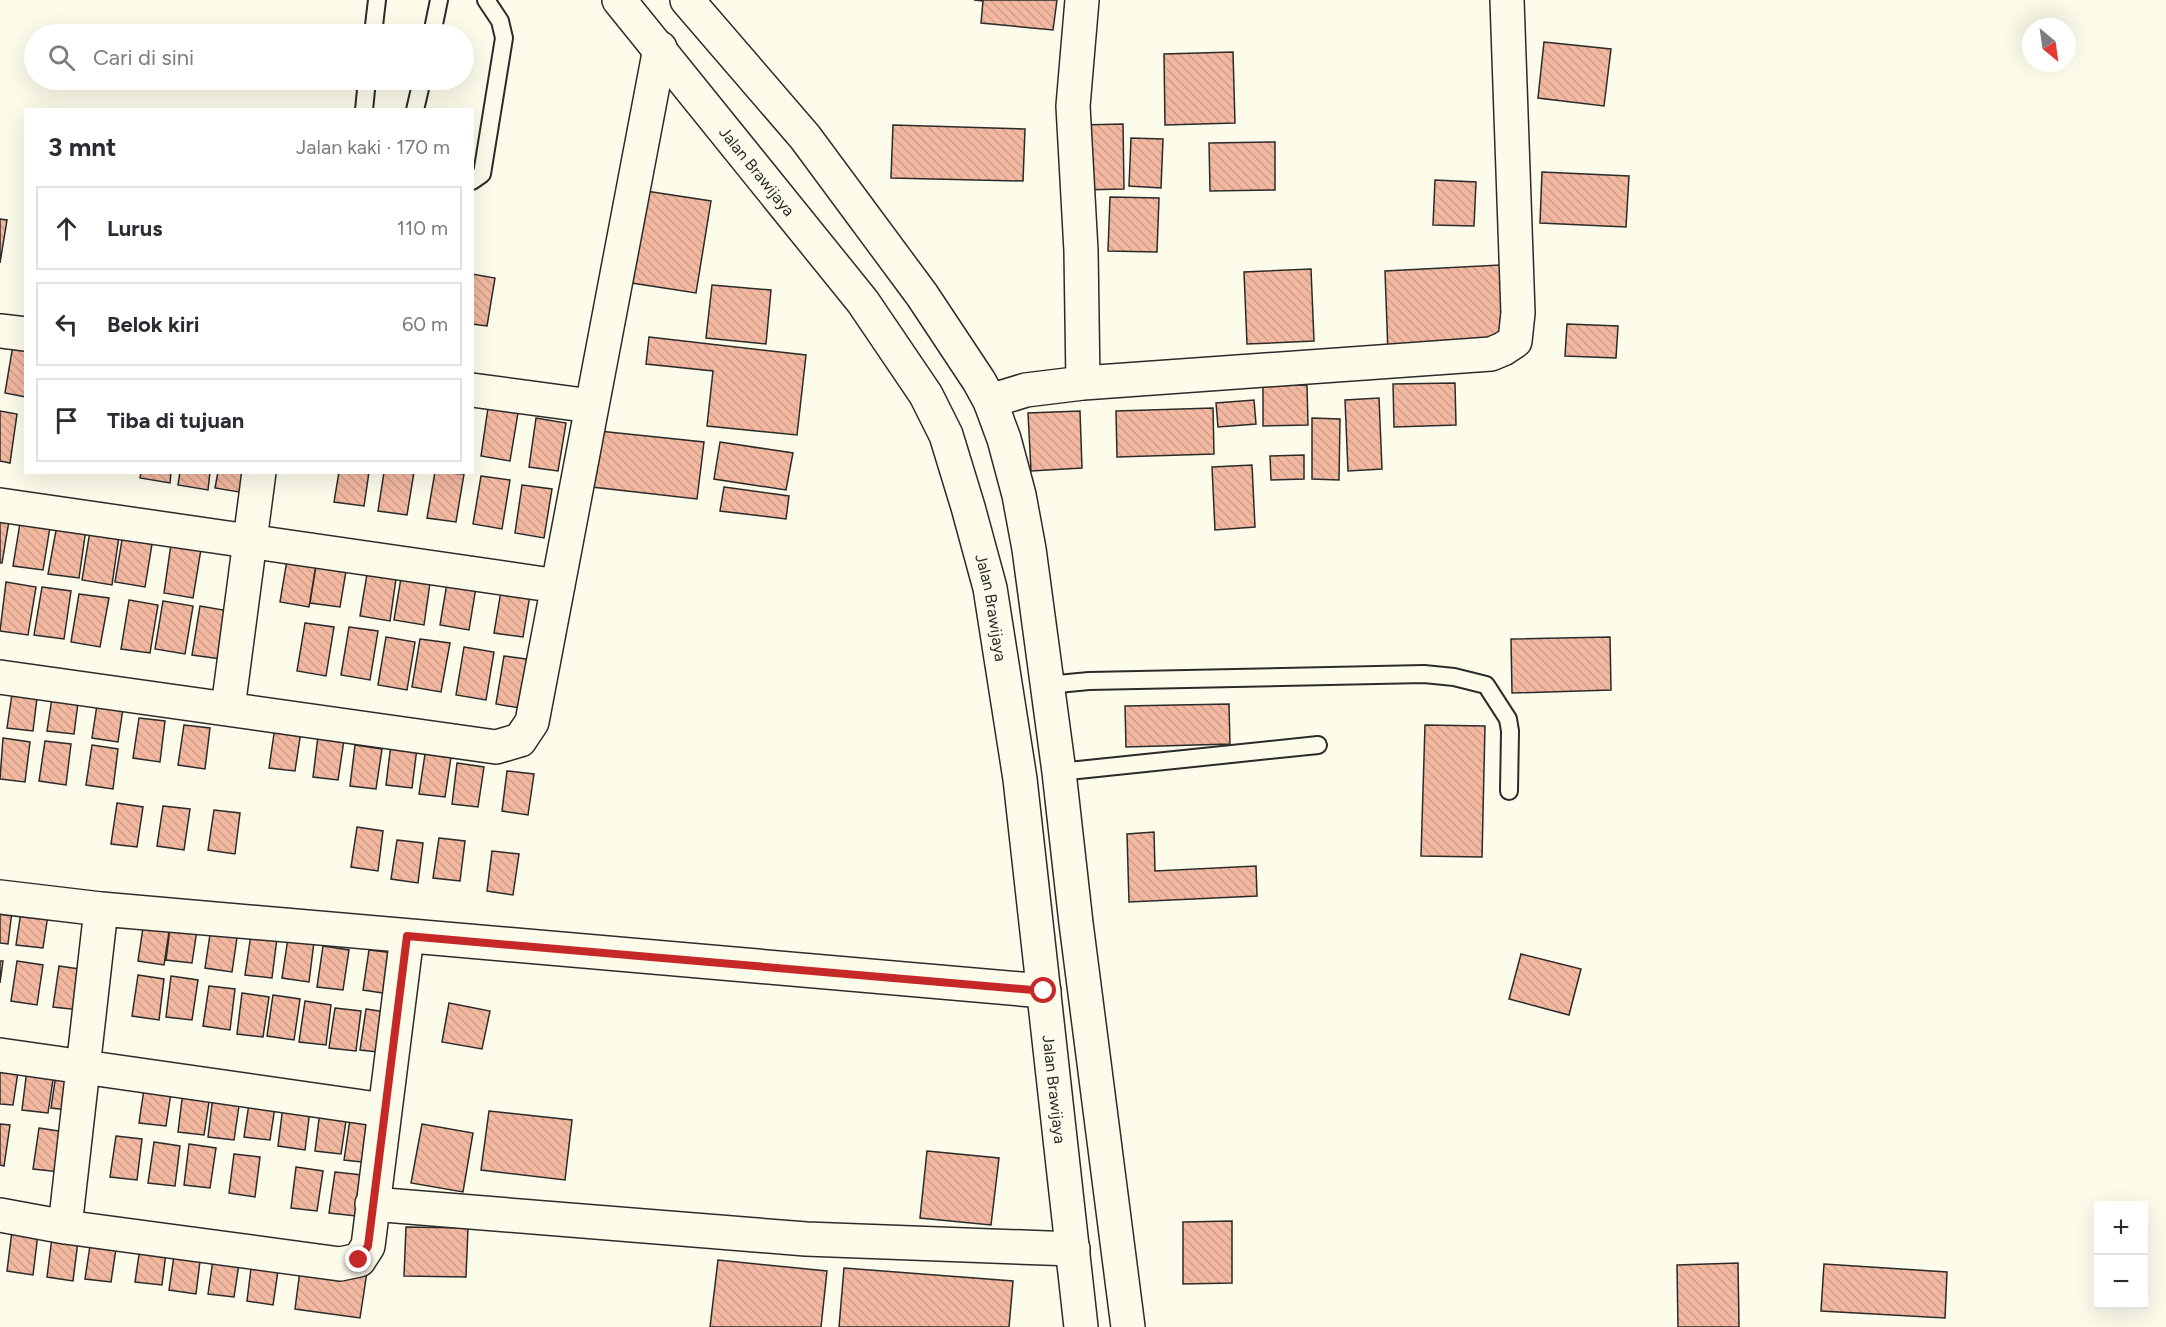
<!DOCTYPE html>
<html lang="id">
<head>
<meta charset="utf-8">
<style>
	body { margin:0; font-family:Figtree,sans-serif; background:#f7f7f7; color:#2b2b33 }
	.controls { position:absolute; right:18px; bottom:18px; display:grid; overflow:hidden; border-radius:0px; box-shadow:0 6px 24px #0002 }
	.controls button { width:54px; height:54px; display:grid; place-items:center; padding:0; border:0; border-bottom:2px solid #e1e1e2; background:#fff; color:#2b2b33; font:30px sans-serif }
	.compass { position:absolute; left:2022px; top:18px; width:54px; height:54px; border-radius:50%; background:#fff; box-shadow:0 6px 24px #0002; rotate:151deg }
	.stop { position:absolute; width:18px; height:18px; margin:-14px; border:4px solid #c62828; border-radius:50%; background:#fff }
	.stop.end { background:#c62828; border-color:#fff; box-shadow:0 2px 6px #0008 }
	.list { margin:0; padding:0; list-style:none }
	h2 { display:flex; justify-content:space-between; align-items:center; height:78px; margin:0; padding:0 24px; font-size:26px }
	h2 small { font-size:20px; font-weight:400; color:#7c7c81 }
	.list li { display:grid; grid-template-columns:39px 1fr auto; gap:18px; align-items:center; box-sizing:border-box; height:84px; margin:0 12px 12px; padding:0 12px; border:2px solid #e1e1e2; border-radius:0px }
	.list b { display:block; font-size:22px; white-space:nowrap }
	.list em { font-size:20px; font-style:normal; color:#7c7c81 }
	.icon { flex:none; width:33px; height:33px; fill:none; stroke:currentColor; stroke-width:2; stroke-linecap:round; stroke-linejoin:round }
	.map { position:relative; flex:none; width:2166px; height:1327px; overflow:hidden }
	.search { position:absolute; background:#fff; box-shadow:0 6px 24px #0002; left:24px; top:24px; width:450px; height:66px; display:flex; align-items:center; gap:15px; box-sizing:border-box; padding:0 21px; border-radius:33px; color:#7c7c81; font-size:22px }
	.panel { position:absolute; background:#fff; box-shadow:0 6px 24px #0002; left:24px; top:108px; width:450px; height:366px; border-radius:0px }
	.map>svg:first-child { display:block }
	.building { fill:url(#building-back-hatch); stroke:#2b2b2b; stroke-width:1.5 }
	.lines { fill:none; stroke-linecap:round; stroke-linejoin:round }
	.lane-casing { stroke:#2b2b2b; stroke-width:20 }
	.street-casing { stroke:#2b2b2b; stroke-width:36 }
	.highway-casing { stroke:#2b2b2b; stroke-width:36 }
	.lane { stroke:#fdfbea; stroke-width:16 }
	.street { stroke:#fdfbea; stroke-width:33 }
	.highway { stroke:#fdfbea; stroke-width:33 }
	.route { stroke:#c62828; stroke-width:8 }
	.labels { text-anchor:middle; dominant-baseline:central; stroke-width:4.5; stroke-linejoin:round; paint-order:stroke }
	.street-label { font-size:16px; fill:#2b2b2b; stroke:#fdfbea }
</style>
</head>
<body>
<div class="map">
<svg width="2166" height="1327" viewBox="0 0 2166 1327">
	<defs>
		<pattern id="building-back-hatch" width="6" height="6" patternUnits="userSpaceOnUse" patternTransform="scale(1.5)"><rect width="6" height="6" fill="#f2b8a0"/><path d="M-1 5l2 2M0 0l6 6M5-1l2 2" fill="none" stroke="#d09e8a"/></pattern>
	</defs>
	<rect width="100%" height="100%" fill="#fdfbea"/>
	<path class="building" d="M 974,0 L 1057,0 L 1053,30 L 981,23 L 983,1 Z
		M 1544,42 L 1611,49 L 1604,106 L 1538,98 Z
		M 1233,52 L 1235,123 L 1165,125 L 1164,54 Z
		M 1123,124 L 1124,189 L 1081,190 L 1080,125 Z
		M 893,125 L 1025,129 L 1023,181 L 891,178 Z
		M 1131,138 L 1163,139 L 1161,188 L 1129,186 Z
		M 1275,142 L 1275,190 L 1210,191 L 1209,143 Z
		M 1542,172 L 1629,176 L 1626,227 L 1540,223 Z
		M 1435,180 L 1476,182 L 1474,226 L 1433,225 Z
		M 646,191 L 711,201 L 696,293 L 632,283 Z
		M 1110,197 L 1159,198 L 1157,252 L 1108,251 Z
		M 0,219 L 7,220 L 0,263 Z
		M 1500,265 L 1503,348 L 1388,353 L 1385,271 Z
		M 1311,269 L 1314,341 L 1247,344 L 1244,272 Z
		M 472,274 L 495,278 L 487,326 L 472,324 Z
		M 712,285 L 771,290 L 766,344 L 706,338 Z
		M 1567,324 L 1618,326 L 1616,358 L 1565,356 Z
		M 649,337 L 806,355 L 797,435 L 707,426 L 713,371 L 646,364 Z
		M 13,345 L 26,347 L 26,397 L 5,393 Z
		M 1455,383 L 1456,425 L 1394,427 L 1393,384 Z
		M 1307,385 L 1308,425 L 1263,426 L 1263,386 Z
		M 1379,398 L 1382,469 L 1348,471 L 1345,400 Z
		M 1254,400 L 1256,424 L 1218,427 L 1216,403 Z
		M 488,408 L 518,413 L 510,461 L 481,456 Z
		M 1213,408 L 1214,454 L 1117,457 L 1116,411 Z
		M 0,411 L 17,414 L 10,463 L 0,461 Z
		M 1080,411 L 1082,468 L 1031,471 L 1028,413 Z
		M 536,418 L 566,423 L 558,471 L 529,467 Z
		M 1312,418 L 1340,419 L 1339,480 L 1312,479 Z
		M 599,431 L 704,442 L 697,499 L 592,487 Z
		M 720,442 L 793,453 L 786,490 L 714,479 Z
		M 1304,455 L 1304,479 L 1271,480 L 1270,456 Z
		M 1252,465 L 1255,527 L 1215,530 L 1212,467 Z
		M 141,472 L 171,472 L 170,483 L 140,478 Z
		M 180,472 L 210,472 L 208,490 L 178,485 Z
		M 218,472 L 248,472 L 245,493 L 215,488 Z
		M 339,472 L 369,472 L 364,506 L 334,502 Z
		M 384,472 L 414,472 L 407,515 L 378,511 Z
		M 435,472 L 464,474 L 456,522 L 427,518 Z
		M 481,476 L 510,480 L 502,529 L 473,524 Z
		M 522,485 L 552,489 L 544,538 L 515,533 Z
		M 724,487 L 789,496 L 786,519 L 720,511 Z
		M 0,513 L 10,515 L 2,563 L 0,563 Z
		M 21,517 L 51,521 L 43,570 L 13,566 Z
		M 57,525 L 86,529 L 79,578 L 48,574 Z
		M 90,531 L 119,536 L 112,585 L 82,580 Z
		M 123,534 L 153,538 L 145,587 L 115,582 Z
		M 171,544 L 201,549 L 193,598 L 164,593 Z
		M 288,554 L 317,558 L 309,607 L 280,602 Z
		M 318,554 L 348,559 L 340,607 L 310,603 Z
		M 368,568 L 397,572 L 390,621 L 360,616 Z
		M 402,572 L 431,576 L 424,625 L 394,620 Z
		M 448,577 L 477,581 L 469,630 L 440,625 Z
		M 6,582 L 36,587 L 28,635 L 0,631 Z
		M 502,585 L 531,589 L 523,637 L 494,633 Z
		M 42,587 L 71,591 L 64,639 L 34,635 Z
		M 79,594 L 109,598 L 100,647 L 71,642 Z
		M 129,600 L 158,605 L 150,653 L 121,649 Z
		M 163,601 L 193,606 L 185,654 L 155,649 Z
		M 200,606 L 229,611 L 221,659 L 192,655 Z
		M 305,623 L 334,627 L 326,676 L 297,671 Z
		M 349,627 L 378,631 L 370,680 L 341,675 Z
		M 386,637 L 415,642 L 407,690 L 378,685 Z
		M 1610,637 L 1611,690 L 1512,693 L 1511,639 Z
		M 420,639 L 450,643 L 441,692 L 412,687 Z
		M 464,647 L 494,652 L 486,700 L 456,695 Z
		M 504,656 L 533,660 L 525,709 L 496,704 Z
		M 13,687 L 38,690 L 33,731 L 7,728 Z
		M 53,691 L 79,695 L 74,734 L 47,731 Z
		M 98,698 L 124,702 L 118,742 L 92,738 Z
		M 1229,704 L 1230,744 L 1126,747 L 1125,706 Z
		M 139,718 L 165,721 L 160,762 L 133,758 Z
		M 184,725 L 210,728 L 205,769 L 178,765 Z
		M 1425,725 L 1485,726 L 1482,857 L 1421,856 Z
		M 275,727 L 301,731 L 295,771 L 269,768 Z
		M 318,736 L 344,740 L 338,780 L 313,777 Z
		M 3,738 L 30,742 L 25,782 L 0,779 Z
		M 45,741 L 71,744 L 66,785 L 39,781 Z
		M 391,744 L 417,748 L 412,788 L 386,785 Z
		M 92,745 L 118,749 L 113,789 L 86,785 Z
		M 355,745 L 382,749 L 376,789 L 350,786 Z
		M 425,754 L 451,757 L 445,797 L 419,794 Z
		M 457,763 L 484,767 L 478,807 L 452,804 Z
		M 507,771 L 534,774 L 528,815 L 502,811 Z
		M 117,803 L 143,807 L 137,847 L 111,844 Z
		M 163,806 L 190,809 L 184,850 L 157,846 Z
		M 214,810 L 240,813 L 235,854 L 208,850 Z
		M 357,827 L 383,831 L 378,871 L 351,867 Z
		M 1154,832 L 1155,871 L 1256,866 L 1257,896 L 1129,902 L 1127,834 Z
		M 439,838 L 465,841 L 460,881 L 433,878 Z
		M 397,840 L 423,843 L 418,883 L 391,879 Z
		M 492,851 L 519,854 L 513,895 L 487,891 Z
		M 0,902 L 13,903 L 8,944 L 0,943 Z
		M 22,905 L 49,908 L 43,948 L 16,945 Z
		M 171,920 L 198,923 L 192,963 L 166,960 Z
		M 144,921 L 170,925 L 164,965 L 138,961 Z
		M 211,928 L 238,931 L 232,972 L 205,968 Z
		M 251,934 L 277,938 L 272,978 L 245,975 Z
		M 288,938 L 314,942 L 309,982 L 282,978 Z
		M 323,946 L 349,950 L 343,990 L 317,987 Z
		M 369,950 L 395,953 L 389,994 L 363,990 Z
		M 1521,954 L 1581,969 L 1569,1015 L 1509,999 Z
		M 0,961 L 3,961 L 0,983 Z
		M 17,961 L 43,965 L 37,1005 L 11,1001 Z
		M 59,966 L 86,970 L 80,1010 L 53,1007 Z
		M 138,975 L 164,979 L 159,1020 L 132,1016 Z
		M 171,976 L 198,980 L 192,1020 L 166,1017 Z
		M 209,986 L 235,989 L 230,1030 L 203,1026 Z
		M 242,993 L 269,997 L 263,1037 L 237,1034 Z
		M 273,995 L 300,999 L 294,1040 L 267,1036 Z
		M 305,1001 L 331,1005 L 326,1045 L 299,1042 Z
		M 449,1003 L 490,1011 L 482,1049 L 442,1042 Z
		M 335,1008 L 361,1011 L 356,1051 L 329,1048 Z
		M 366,1009 L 392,1013 L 387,1053 L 360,1050 Z
		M 0,1062 L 19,1065 L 13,1105 L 0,1104 Z
		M 57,1067 L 83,1070 L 77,1111 L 51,1108 Z
		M 27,1069 L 54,1073 L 48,1113 L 22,1110 Z
		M 145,1082 L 172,1086 L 166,1126 L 139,1123 Z
		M 183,1091 L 210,1095 L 204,1135 L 178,1132 Z
		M 213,1096 L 240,1099 L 234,1140 L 208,1137 Z
		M 250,1097 L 276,1100 L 270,1140 L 244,1137 Z
		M 283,1106 L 310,1110 L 305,1150 L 278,1146 Z
		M 320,1111 L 347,1114 L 341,1154 L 315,1151 Z
		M 489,1111 L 572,1120 L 565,1180 L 481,1170 Z
		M 350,1119 L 377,1123 L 371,1163 L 344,1160 Z
		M 0,1124 L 10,1125 L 4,1166 L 0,1165 Z
		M 422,1124 L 473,1133 L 463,1192 L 411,1183 Z
		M 39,1128 L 65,1132 L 60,1172 L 33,1169 Z
		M 116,1136 L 142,1139 L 137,1180 L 110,1177 Z
		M 154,1142 L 180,1146 L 175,1186 L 148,1183 Z
		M 189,1144 L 216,1148 L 210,1188 L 184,1185 Z
		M 927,1151 L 999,1158 L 991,1225 L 920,1218 Z
		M 234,1154 L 260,1157 L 255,1197 L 229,1193 Z
		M 296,1167 L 323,1171 L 317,1211 L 291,1208 Z
		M 335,1172 L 362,1175 L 356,1216 L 329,1213 Z
		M 1232,1221 L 1232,1283 L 1183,1284 L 1183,1222 Z
		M 406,1227 L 468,1228 L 466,1277 L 404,1276 Z
		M 12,1231 L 38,1234 L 33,1275 L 7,1271 Z
		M 52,1237 L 78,1241 L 73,1281 L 47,1277 Z
		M 91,1239 L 117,1242 L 111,1282 L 85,1279 Z
		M 141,1241 L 167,1244 L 162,1285 L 135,1282 Z
		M 175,1249 L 201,1253 L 196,1294 L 169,1290 Z
		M 214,1253 L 240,1257 L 234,1297 L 208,1294 Z
		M 252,1260 L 279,1264 L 273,1305 L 247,1301 Z
		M 718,1260 L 827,1271 L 821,1327 L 710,1327 Z
		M 301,1263 L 367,1272 L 360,1318 L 295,1309 Z
		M 1738,1263 L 1739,1327 L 1678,1327 L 1677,1265 Z
		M 1824,1264 L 1947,1272 L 1945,1318 L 1821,1311 Z
		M 844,1268 L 1013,1281 L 1009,1327 L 839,1327 Z"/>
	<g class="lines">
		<defs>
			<path id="lane" d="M 373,34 L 377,0
				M 432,34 L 439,0
				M 364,110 L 367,80
				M 415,110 L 422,80
				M 472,181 L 482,174 L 504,38 L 500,21 L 486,0
				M 1047,685 L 1089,681 L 1424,674 L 1454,677 L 1486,685 L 1508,719 L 1510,731 L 1509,791
				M 1059,772 L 1318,745"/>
			<path id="street" d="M 1082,0 L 1073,106 L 1081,251 L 1083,383
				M 0,331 L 26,334
				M 472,390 L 591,406
				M 990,401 L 1026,390 L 1083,383 L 1491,354 L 1503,349 L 1515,341 L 1518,313 L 1507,0
				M 0,505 L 558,586
				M 0,677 L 496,747 L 520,740 L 532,722 L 660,48
				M 228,708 L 259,472
				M 0,897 L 101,909
				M 0,1055 L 384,1110
				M 372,1204 L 806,1239 L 1073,1249
				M 0,1215 L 65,1227 L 340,1264 L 359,1260 L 368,1246 L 407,936
				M 65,1227 L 101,909 L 1044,991"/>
			<g id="highway">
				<path id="s1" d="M 619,0 L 863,302 L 926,395 L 946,435 L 968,507 L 990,588 L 1020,779 L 1081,1327"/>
				<path d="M 687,0 L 805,137 L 922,295 L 979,381 L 990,401 L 1004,439 L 1019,495 L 1029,549 L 1059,772 L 1076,923 L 1128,1327"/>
			</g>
		</defs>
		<use href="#lane" class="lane-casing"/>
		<use href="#street" class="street-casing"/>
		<use href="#highway" class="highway-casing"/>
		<use href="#lane" class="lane"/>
		<use href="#street" class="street"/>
		<use href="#highway" class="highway"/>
	</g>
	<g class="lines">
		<path class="route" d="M 359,1260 L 368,1246 L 407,936 L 1044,991"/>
	</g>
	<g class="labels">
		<g class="street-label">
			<text stroke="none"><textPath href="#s1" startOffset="220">Jalan Brawijaya</textPath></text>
			<text stroke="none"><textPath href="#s1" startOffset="724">Jalan Brawijaya</textPath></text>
			<text stroke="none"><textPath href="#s1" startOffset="1210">Jalan Brawijaya</textPath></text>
		</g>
	</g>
</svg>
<div class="controls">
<button>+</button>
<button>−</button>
</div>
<svg class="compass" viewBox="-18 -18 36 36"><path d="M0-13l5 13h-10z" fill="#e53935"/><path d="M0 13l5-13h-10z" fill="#7c7c81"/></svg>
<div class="stop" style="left:1044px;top:991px"></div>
<div class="stop end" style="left:359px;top:1260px"></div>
<div class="search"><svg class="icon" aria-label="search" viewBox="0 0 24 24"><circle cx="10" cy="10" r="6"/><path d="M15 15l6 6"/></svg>Cari di sini</div>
<section class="panel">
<h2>3 mnt<small>Jalan kaki · 170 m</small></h2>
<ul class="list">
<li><svg class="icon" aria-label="ahead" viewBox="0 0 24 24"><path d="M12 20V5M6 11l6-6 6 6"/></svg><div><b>Lurus</b></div><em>110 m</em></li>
<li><svg class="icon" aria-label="left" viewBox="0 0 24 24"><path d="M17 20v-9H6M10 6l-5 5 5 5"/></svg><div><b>Belok kiri</b></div><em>60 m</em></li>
<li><svg class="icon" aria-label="arrive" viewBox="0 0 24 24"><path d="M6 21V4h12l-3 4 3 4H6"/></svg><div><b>Tiba di tujuan</b></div></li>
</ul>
</section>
</div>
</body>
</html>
